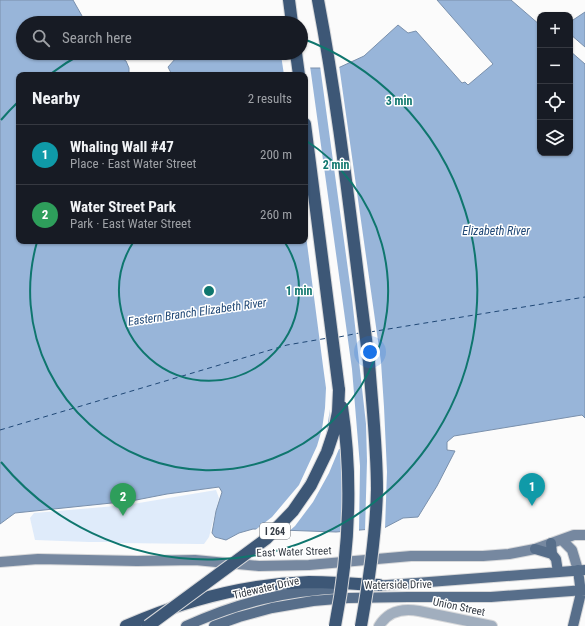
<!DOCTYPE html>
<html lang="en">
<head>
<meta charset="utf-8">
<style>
	body { margin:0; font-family:"Roboto Condensed",sans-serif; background:#242831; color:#f1f3f6 }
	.controls { position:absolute; right:12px; top:12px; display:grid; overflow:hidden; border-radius:8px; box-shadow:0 1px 3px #0004 }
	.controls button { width:36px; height:36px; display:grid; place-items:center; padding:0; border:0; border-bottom:1px solid #363941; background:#171b24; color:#f1f3f6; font:20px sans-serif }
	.you { position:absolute; left:370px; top:352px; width:14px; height:14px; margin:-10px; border:3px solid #fff; border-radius:50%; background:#1a73e8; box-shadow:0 0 0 6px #1a73e833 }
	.badge { display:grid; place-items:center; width:26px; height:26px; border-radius:50%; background:#736b06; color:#fff; font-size:13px; font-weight:700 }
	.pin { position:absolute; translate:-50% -33px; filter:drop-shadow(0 1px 2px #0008) }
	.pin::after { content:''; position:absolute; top:21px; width:14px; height:12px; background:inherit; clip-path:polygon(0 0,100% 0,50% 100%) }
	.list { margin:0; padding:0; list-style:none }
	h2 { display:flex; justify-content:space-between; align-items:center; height:52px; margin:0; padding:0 16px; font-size:17px }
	h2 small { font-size:13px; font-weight:400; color:#9ea1a6 }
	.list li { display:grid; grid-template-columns:26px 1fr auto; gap:12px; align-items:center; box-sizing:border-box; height:60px; padding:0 16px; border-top:1px solid #363941 }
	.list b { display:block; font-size:15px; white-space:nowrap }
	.list p { margin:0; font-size:13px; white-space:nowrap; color:#9ea1a6 }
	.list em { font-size:13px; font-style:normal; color:#9ea1a6 }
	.icon { flex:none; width:22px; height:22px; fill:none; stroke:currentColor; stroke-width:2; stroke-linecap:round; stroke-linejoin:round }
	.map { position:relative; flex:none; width:585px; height:626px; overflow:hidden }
	.search { position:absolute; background:#171b24; box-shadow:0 1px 3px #0004; left:16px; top:16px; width:292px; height:44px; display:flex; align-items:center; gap:10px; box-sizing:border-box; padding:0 14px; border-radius:22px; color:#9ea1a6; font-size:15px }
	.panel { position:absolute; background:#171b24; box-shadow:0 1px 3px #0004; left:16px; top:72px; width:292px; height:172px; border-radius:8px }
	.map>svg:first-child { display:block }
	.green { fill:#dfebfa }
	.water { fill:#98b5d9; stroke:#7a90ac }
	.pier { fill:#fbfbfb }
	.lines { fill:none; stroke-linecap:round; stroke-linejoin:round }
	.ferry { stroke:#204876; stroke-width:1; stroke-dasharray:5 4; stroke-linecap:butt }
	.tertiary-casing { stroke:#d7d8da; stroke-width:12 }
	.secondary-casing { stroke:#d7d8da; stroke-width:12 }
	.primary-casing { stroke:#d7d8da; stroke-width:12 }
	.motorway-casing { stroke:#d7d8da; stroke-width:14 }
	.tertiary { stroke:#a1aebe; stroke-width:10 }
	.secondary { stroke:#7688a0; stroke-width:10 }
	.primary { stroke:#576e8a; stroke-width:10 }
	.motorway { stroke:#3d5776; stroke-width:12 }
	.motorway-bridge-casing { stroke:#d7d8da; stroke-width:14; stroke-linecap:butt }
	.motorway-bridge { stroke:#3d5776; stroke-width:12 }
	.ring { fill:none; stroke:#0f766e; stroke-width:2 }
	.labels { text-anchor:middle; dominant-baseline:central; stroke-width:3; stroke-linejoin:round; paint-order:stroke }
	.shield { fill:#fff; stroke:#70757b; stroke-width:1 }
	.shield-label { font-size:10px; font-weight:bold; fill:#333a43 }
	.street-label { font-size:11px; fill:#333a43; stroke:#fff }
	.water-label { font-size:12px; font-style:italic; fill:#204876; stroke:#fff }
	.centre { fill:#0f766e; stroke:#fff; stroke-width:2 }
	.ring-label { font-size:12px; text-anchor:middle; font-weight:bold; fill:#0f766e; stroke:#fff; stroke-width:3; stroke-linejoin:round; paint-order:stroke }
</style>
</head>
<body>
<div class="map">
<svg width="585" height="626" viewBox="0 0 585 626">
	<rect width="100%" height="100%" fill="#fbfbfb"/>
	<path class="green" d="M 216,490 L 219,498 L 209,537 L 204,544 L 199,544 L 119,543 L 109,542 L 89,542 L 35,540 L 30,518 L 34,513 L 127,505 Z"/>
	<path class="water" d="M 0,0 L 73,0 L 86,23 L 23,23 L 23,53 L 112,53 L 126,61 L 129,68 L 129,75 L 19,75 L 19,241 L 305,241 L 305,75 L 172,75 L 168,67 L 176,58 L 188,53 L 265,53 L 277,56 L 304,68 L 338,68 L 364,56 L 398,25 L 408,33 L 416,31 L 462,83 L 465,82 L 468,85 L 493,64 L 437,0 L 511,0 L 540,25 L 540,153 L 570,153 L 570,51 L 585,64 L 585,418 L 582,415 L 454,436 L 447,442 L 447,450 L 455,451 L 437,486 L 418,517 L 403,518 L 384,528 L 336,532 L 253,529 L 239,533 L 226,540 L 215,537 L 212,533 L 216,511 L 222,492 L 219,487 L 167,494 L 131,501 L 15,513 L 0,524 Z
		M 585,12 L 585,47 L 570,34 L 570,22 Z"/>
	<path class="pier" d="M 281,55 L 305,66 L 310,66 L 352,369 L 360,466 L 359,532 L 343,533 L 342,449 L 339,449 L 329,473 L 313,502 L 295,526 L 287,533 L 267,532 L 304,490 L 324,447 L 329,423 L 330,409 L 326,435 L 316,463 L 294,500 L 281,515 L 265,529 L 261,531 L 254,531 L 272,517 L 299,485 L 317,446 L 322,429 L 325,408 L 326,388 L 323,366 L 305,228 L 305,75 L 284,75 Z
		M 339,65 L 381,362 L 384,407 L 387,472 L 385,529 L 365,531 L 367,461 L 366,424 L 352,299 L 320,66 Z"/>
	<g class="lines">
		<path class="ferry" d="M 370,332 L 585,297
			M 339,337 L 359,333
			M 0,430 L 287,345 L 328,338"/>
		<defs>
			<path id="tertiary" d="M 379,626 C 388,611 403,608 419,611 L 492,626"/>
			<path id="secondary" d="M 562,540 L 572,550 L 578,570
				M 0,562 L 38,559 L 137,561 L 195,560 L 259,566 L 309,565 L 411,556 L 483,556 L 509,554 L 535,549 L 574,535 L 585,535"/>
			<path id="primary" d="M 551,543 L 552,554 L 556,559 L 558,572
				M 535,549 L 552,554
				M 373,586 L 416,583 L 585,570
				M 186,626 C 239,602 285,591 343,588
				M 214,626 L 239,617 L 272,608 L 313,601 L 348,598 L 408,597 L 491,597 L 585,590
				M 573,626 L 581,593 L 578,570"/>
			<path id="motorway" d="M 289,0 L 292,23
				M 318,0 C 341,120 353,242 369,362
				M 296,53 L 299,75
				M 305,124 L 339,390
				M 126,626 C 183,601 246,584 309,582 C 332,582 355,584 379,585"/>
		</defs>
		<use href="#tertiary" class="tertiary-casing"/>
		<use href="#secondary" class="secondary-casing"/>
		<use href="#primary" class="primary-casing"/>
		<use href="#motorway" class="motorway-casing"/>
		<use href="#tertiary" class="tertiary"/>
		<use href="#secondary" class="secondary"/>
		<use href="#primary" class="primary"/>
		<use href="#motorway" class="motorway"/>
		<defs>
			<path id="motorway-bridge" d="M 148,626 L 266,539 L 293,511 L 311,485 L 327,452 L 334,431 L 338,412 L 339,390
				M 335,626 C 349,554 353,480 342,407
				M 361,626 C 369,581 376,536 377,490 C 377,447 372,405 369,362"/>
		</defs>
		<use href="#motorway-bridge" class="motorway-bridge-casing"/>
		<use href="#motorway-bridge" class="motorway-bridge"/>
	</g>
	<g class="ring">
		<path d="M284 241A90 90 0 1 1 134 241"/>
		<path d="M305 140A179 179 0 1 1 37 242"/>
		<path d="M1 120A269 269 0 0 1 19 101M49 75A269 269 0 0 1 83 53M188 23A269 269 0 0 1 230 23M301 38A269 269 0 1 1 1 462"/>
	</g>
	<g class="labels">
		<rect class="shield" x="260" y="523" width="30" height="16" rx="3"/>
		<g class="shield-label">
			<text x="275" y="531">I 264</text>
		</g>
		<g class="street-label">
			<text transform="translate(294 552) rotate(-2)">East Water Street</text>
			<text transform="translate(398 585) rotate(-1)">Waterside Drive</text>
			<text transform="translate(266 588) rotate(-13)">Tidewater Drive</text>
			<text transform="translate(459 607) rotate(12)">Union Street</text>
		</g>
		<g class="water-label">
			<text x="496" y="231">Elizabeth River</text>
			<text transform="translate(197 312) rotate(-8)">Eastern Branch Elizabeth River</text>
		</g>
	</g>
	<circle cx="209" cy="291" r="6" class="centre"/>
	<g class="ring-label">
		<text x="399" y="105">3 min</text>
		<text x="336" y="169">2 min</text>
		<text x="299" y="295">1 min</text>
	</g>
</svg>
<div class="controls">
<button>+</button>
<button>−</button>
<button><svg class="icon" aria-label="locate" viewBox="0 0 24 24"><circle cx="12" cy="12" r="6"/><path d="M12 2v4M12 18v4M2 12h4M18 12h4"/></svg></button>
<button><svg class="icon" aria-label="layers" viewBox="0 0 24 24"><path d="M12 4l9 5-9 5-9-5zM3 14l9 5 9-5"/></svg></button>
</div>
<div class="you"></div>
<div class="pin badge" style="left:532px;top:506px;background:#0f9aa8">1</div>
<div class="pin badge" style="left:123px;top:516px;background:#2e9e5b">2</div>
<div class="search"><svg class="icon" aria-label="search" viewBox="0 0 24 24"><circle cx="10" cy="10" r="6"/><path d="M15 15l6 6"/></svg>Search here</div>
<section class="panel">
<h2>Nearby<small>2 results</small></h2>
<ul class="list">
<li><span class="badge" style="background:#0f9aa8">1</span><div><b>Whaling Wall #47</b><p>Place · East Water Street</p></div><em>200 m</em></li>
<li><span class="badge" style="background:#2e9e5b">2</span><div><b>Water Street Park</b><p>Park · East Water Street</p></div><em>260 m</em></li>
</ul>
</section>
</div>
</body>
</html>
